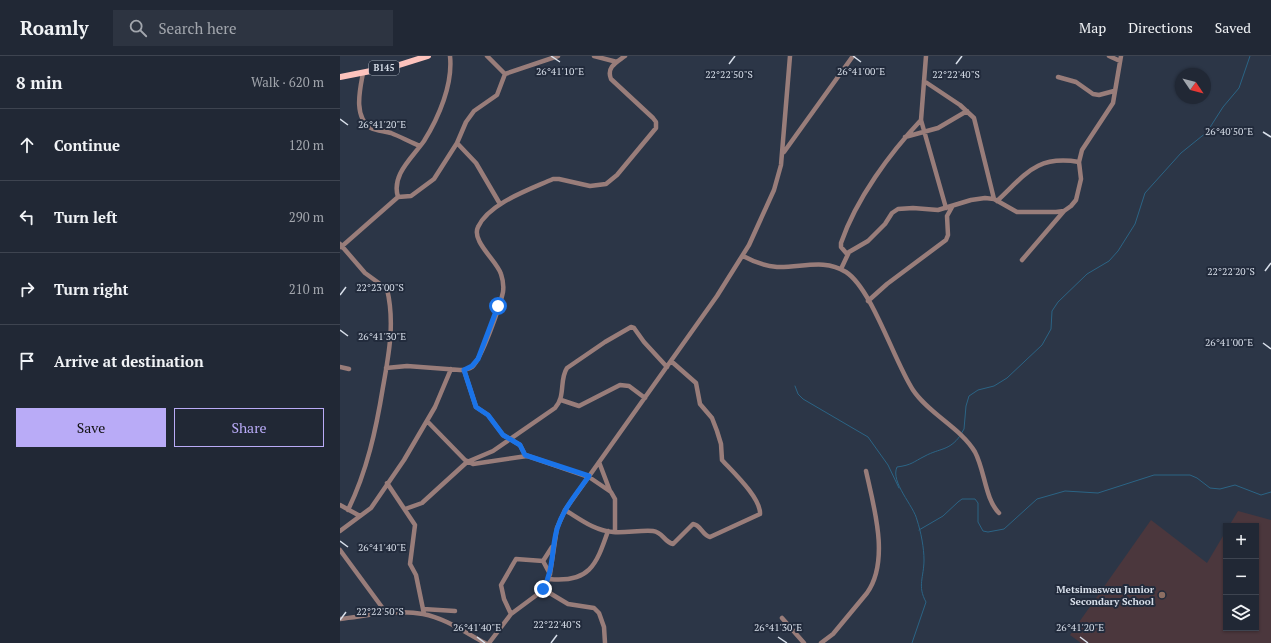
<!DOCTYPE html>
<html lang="en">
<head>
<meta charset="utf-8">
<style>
	body { margin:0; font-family:"PT Serif",serif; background:#2d3441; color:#f1f3f6 }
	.controls { position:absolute; right:12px; bottom:12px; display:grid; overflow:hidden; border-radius:0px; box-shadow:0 1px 3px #0004 }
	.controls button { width:36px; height:36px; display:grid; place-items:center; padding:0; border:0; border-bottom:1px solid #3e4450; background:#212835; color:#f1f3f6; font:20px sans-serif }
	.compass { position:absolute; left:835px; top:12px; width:36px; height:36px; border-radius:50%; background:#212835; box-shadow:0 1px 3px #0004; rotate:125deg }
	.stop { position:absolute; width:12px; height:12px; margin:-9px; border:3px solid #1a73e8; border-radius:50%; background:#fff }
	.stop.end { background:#1a73e8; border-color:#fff; box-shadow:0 1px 4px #0008 }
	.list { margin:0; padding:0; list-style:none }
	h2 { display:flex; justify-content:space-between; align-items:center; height:52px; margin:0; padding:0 16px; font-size:17px }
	h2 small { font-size:13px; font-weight:400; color:#a2a6ad }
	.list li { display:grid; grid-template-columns:26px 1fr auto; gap:12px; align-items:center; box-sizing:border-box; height:72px; padding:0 16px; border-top:1px solid #3e4450 }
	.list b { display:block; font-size:15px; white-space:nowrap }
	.list em { font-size:13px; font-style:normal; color:#a2a6ad }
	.actions { display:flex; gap:8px; padding:12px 16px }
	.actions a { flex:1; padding:9px 0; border:1px solid #b9abf7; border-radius:0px; text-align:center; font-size:14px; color:#b9abf7 }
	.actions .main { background:#b9abf7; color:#111 }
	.icon { flex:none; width:22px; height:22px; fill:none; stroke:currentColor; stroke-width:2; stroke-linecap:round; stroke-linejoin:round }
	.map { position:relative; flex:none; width:931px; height:587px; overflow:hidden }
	header { display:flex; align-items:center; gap:24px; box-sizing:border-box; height:56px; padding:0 20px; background:#212835; border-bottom:1px solid #3e4450 }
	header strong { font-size:19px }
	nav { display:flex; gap:22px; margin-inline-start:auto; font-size:14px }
	.search { width:280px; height:36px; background:#2d3441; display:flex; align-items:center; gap:10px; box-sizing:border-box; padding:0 14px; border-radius:0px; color:#a2a6ad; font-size:15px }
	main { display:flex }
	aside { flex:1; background:#212835 }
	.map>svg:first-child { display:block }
	.education { fill:#4b373d }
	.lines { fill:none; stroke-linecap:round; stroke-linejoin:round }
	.stream { stroke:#2b6485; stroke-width:1 }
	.minor { stroke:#997d7a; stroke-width:4.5 }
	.major { stroke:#fdc3bd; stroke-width:6 }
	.route { stroke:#1a73e8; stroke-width:5 }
	.ticks { fill:none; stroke:#d8dfea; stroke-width:1.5 }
	.education-dot { fill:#8d6e63; stroke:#222b3c; stroke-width:1.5 }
	.labels { text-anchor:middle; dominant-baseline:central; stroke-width:4; stroke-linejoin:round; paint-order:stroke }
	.shield { fill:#222b3c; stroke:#a1a9b6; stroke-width:1 }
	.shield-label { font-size:9px; font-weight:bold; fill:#d8dfea }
	.poi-label { font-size:10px; font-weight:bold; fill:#d8dfea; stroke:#222b3c; text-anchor:end }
	.ticks-label { font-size:10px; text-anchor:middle; fill:#d8dfea; stroke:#222b3c; stroke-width:4; stroke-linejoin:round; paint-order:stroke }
</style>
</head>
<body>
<header>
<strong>Roamly</strong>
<div class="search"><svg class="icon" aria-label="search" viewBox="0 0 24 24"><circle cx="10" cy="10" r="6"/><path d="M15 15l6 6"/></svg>Search here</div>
<nav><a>Map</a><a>Directions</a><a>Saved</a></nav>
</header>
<main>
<aside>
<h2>8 min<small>Walk · 620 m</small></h2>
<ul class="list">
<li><svg class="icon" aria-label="ahead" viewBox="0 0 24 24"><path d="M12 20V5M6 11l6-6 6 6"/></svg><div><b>Continue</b></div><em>120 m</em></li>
<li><svg class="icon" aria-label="left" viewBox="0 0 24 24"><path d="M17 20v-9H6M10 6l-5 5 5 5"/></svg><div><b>Turn left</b></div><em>290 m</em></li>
<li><svg class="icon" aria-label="right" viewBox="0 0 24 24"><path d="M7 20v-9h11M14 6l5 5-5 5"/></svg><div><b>Turn right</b></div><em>210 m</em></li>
<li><svg class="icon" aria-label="arrive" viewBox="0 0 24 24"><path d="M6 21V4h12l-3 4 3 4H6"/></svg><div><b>Arrive at destination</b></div></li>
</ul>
<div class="actions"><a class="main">Save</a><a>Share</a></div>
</aside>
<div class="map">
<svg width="931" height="587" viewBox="0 0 931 587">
	<rect width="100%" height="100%" fill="#2c3647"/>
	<path class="education" d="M 898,455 L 931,464 L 931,587 L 741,587 L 730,579 L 811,464 L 867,507 L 886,475 L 886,572 L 916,572 L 916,470 L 889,470 Z"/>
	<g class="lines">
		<path class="stream" d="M 455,330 L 458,338 L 463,343 L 528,381 L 548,409 L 559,432
			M 621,378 L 624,373 L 626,350 L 629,340 L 638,334 L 654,330 L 667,322 L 702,289 L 711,273 L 712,255 L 718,246 L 747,218 L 769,205 L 778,195 L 795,168 L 805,137 L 841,97 L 867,76 L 883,51 L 899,32 L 910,0
			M 579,474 L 603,460 L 618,446 L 622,443 L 635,443 L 638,447 L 638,466 L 643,475 L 648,476 L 664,473 L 697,443 L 725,435 L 758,437 L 814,419 L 850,419 L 857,422 L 870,432 L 880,433 L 895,429 L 921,439 L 931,436
			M 572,587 L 586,546 C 577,530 584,521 584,504 C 584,492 581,476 577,464 C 574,450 550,426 557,411 C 572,409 573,406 585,400 C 600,392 609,395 620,380"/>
		<path class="minor" d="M 254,0 L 277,6
			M 586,0 L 581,64 L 606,152
			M 769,0 L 780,5
			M 23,17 C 20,33 13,61 31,72 C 37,75 45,75 51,77 C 61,81 70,86 80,90
			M 165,18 L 218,0
			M 718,21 L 736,26 L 753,38 L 759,39 L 774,35
			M 584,25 L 620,49 L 634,62 L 654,143
			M 565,81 L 598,72 L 627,55
			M 117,87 L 136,107 L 160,148
			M 444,96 L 513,0
			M 58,141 C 51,119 72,102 84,85 C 99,61 113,28 110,0
			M 657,145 C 686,118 696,99 739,106
			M 0,188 L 25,217 L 47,233 C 55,266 49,298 43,331 C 36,374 27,415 8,454
			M 1,191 L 58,141 L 71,140 L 94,123 L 117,87 L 126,66 L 134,55 L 157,39 L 165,18 L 147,0
			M 507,198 L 501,191 L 501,187 C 516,143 550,97 581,64
			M 403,200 C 414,206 425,210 437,211 C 461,212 484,202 506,216 C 532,233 554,305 573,334 C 589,358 621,372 635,396 C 645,415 645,443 659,457
			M 682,204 L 724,155
			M 501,213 L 509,196 L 528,185 L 545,168 L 552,157 L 558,153 L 573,152 L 598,154 L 631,144 L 645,142 L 654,143 L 677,156 L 716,156 L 724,155 L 731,150 L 736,144 L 741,123 L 739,106 L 742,94 L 773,47 L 781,0
			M 528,245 L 547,228 L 606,184 L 608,179 L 607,160 L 612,151
			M 0,311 L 9,313
			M 46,312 L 67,310 L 120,314 C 124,314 128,314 132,311 C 142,302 160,250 163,236 C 164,229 163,224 161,218 C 157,205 131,185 138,171 C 149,147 191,133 213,123 L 219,123 L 250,130 L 266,128 L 277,119 L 316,72 L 316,66 L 313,62 L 271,23 C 266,11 277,6 285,0
			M 124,314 L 136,351 L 148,359 L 163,379 L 180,389 L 185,399 L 249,421 L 271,436 L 275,443 L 275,476
			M 221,344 L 239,350 L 280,329 L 289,330 L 305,342
			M 87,365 L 125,404 L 133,408 L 187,400
			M 259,406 L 270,435
			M 47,427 L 75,469 L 70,508 L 76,519 L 84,558
			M 0,449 L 20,460
			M 65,453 L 82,447 L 127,406 L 153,395 L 215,352 C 226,340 219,324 227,312 L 265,286 L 291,271 L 294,272 L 304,286 L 327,311
			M 225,454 C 240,463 255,475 273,476 C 286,477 300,474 313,475 C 323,476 324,486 333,488 L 353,468 C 361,469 362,479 370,481 L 420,458 C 421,442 392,415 382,404 L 381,388 L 377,375 L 372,362 L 360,348 L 356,327 L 331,305
			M 0,475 L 31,452 L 64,404 L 95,351 L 111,313
			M 0,494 L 47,558
			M 203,505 L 210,518
			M 209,523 C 249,527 256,510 268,475
			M 203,533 L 228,548 L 254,552 L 259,557 L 264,571 L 265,587
			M 83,553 L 115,555
			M 171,558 L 164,543 L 161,529 L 176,503 L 203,505 L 212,491
			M 442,562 L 464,587
			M 0,563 C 27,560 56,553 83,558 C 105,562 126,577 145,587
			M 149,587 L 171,558 L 198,538 L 206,528 L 210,518 L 217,472 L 225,454 L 377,240 L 409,189 L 434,134 L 441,109 L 450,0
			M 481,587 L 493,578 L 527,537 C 550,505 534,451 526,415"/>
		<path class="major" d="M 0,21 L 56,10 L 88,0"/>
	</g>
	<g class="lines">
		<path class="route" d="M 158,250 L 138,303 L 132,310 L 124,314 L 136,351 L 148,359 L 163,379 L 180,389 L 185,399 L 249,420 C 237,437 223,453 217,473 C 211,494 214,514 203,533"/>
	</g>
	<path class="ticks" d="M 211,0 L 220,6M 513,0 L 521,6M 389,8 L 395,0M 616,8 L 622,0M 0,63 L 8,69M 923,76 L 931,81M 925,215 L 931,207M 0,239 L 6,231M 0,274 L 8,280M 923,287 L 931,293M 0,485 L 8,491M 0,564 L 6,556M 137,581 L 145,587M 438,581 L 447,587M 740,581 L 748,587M 211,587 L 217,579"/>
	<circle class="education-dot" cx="822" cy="539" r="4"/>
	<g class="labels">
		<rect class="shield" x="29" y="5" width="30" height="14" rx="3"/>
		<g class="shield-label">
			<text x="44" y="12">B145</text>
		</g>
		<g class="poi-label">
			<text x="814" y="533">Metsimasweu Junior<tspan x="814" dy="12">Secondary School</tspan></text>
		</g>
	</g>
	<g class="ticks-label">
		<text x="220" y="19">26°41'10"E</text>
		<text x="521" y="19">26°41'00"E</text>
		<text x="389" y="22">22°22'50"S</text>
		<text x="616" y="22">22°22'40"S</text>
		<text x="42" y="72">26°41'20"E</text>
		<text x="889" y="79">26°40'50"E</text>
		<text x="891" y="219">22°22'20"S</text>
		<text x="40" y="235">22°23'00"S</text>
		<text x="42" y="284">26°41'30"E</text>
		<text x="889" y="290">26°41'00"E</text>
		<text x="42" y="495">26°41'40"E</text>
		<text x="40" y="559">22°22'50"S</text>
		<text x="217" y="572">22°22'40"S</text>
		<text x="137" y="575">26°41'40"E</text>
		<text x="438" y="575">26°41'30"E</text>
		<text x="740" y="575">26°41'20"E</text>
	</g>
</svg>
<div class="controls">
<button>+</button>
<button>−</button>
<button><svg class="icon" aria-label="layers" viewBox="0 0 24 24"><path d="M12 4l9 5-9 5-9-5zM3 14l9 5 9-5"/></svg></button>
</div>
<svg class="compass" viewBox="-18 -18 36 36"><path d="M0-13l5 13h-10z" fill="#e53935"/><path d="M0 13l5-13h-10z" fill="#a2a6ad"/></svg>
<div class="stop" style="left:158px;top:250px"></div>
<div class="stop end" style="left:203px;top:533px"></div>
</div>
</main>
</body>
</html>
